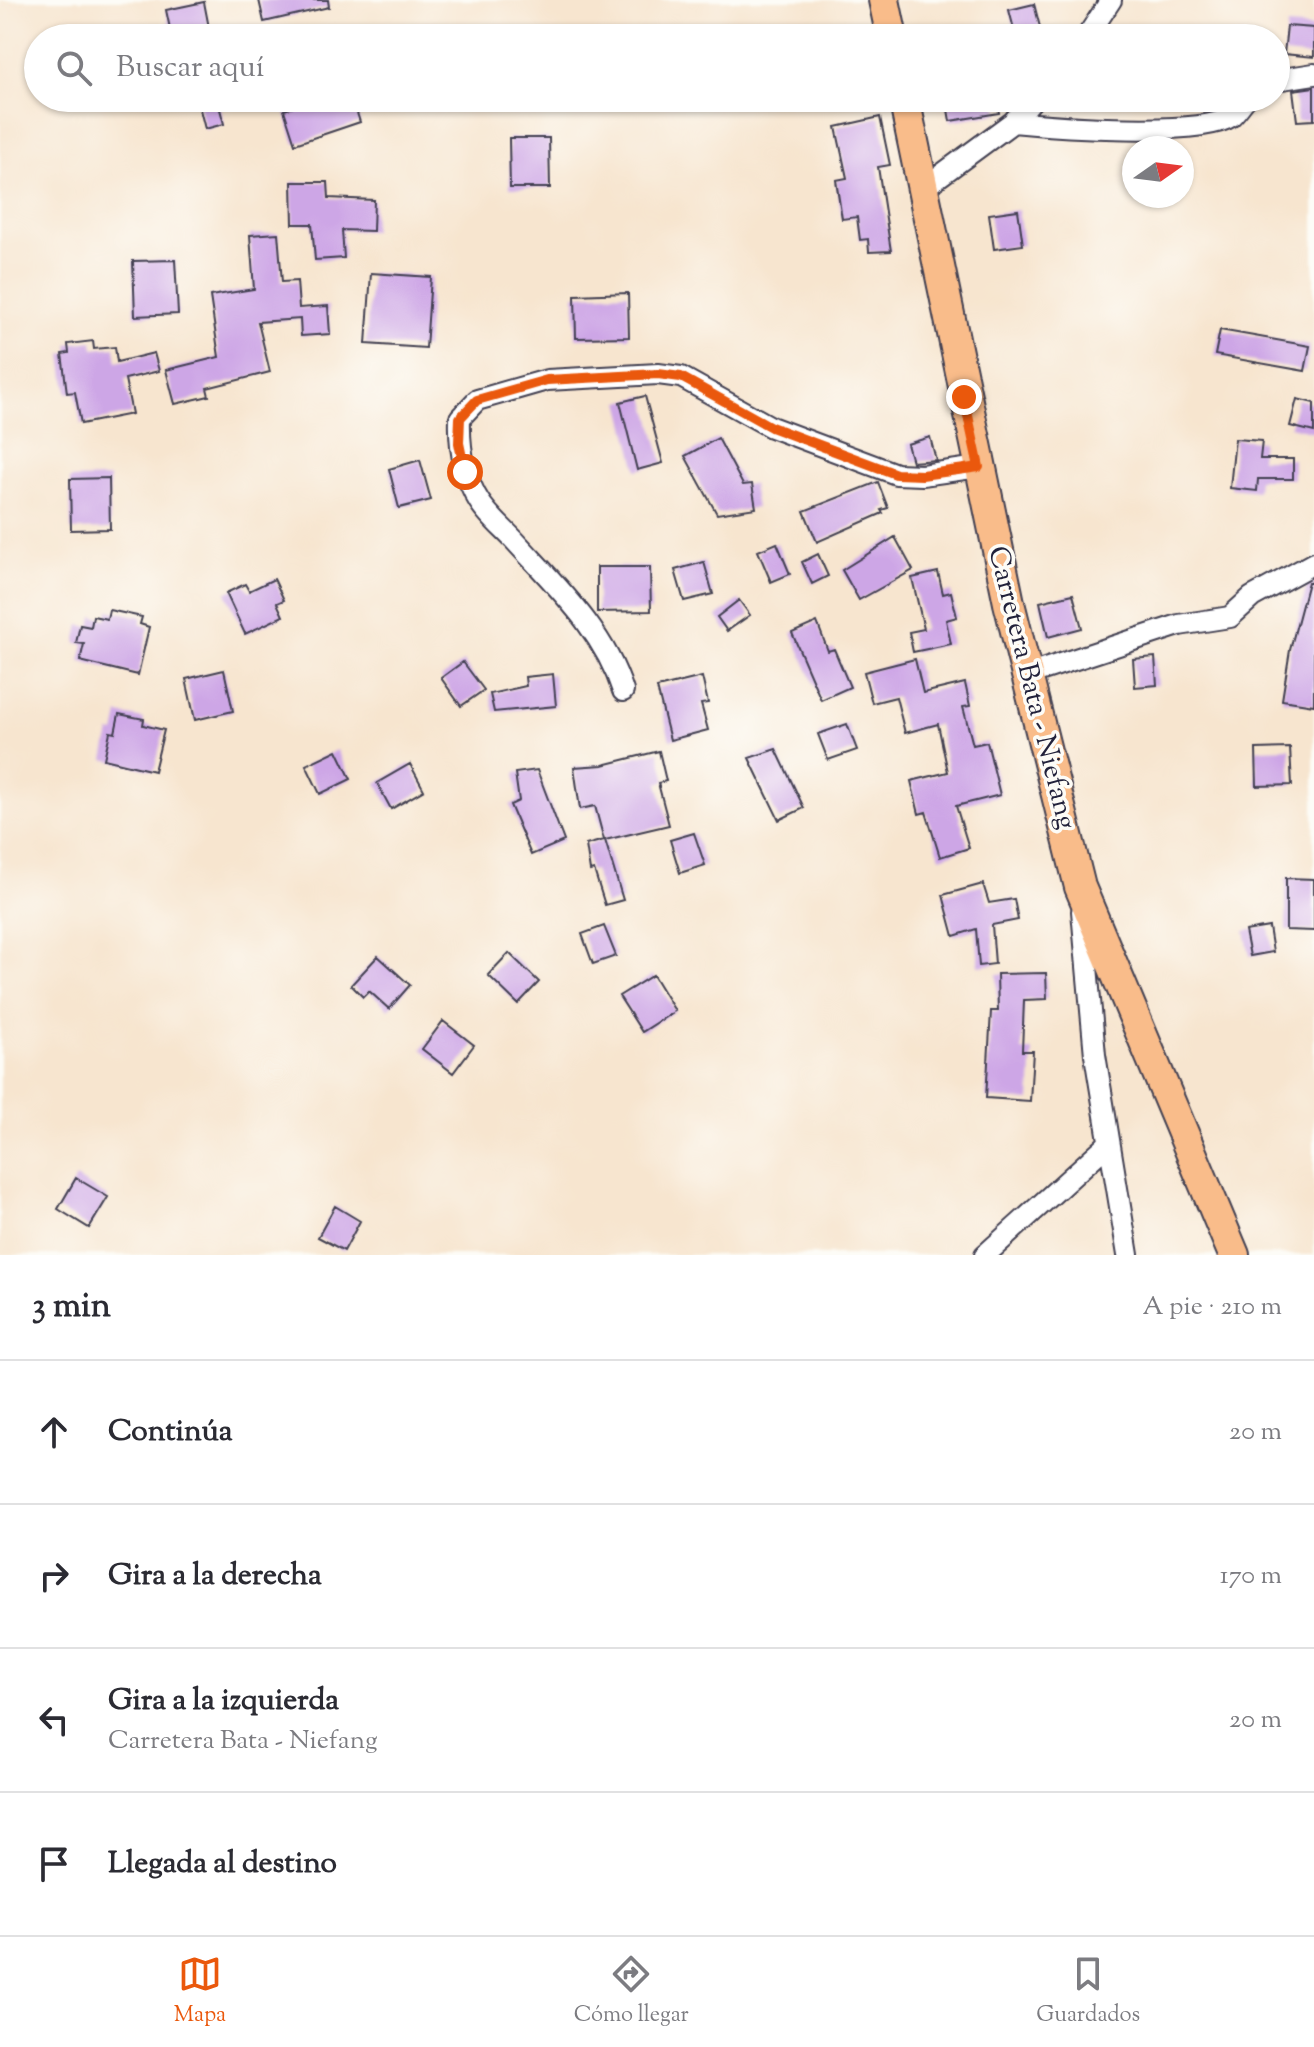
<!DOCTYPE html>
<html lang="es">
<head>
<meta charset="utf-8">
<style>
	body { margin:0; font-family:"Sorts Mill Goudy",serif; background:#f7f7f7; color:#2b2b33 }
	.compass { position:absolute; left:1122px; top:136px; width:72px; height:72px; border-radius:50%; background:#fff; box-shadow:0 2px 6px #0004; rotate:76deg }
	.stop { position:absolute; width:24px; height:24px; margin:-18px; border:6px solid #ea580c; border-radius:50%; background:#fff }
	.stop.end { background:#ea580c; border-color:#fff; box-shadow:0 2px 8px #0008 }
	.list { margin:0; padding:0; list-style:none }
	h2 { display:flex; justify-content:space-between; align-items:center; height:104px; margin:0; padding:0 32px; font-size:34px }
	h2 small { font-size:26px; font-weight:400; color:#7c7c81 }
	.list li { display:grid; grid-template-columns:52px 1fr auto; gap:24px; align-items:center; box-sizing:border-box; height:144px; padding:0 32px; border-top:2px solid #e1e1e2 }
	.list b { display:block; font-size:30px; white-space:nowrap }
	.list p { margin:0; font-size:26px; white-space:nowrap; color:#7c7c81 }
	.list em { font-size:26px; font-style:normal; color:#7c7c81 }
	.icon { flex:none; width:44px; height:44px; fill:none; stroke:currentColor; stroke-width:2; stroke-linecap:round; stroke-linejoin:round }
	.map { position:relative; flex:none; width:1314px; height:1255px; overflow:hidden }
	.search { position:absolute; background:#fff; box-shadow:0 2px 6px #0004; left:24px; right:24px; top:24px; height:88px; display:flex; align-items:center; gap:20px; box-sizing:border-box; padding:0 28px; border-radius:44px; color:#7c7c81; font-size:30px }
	.sheet { height:680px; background:#fff }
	nav { display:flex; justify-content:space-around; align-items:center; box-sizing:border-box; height:112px; border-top:2px solid #e1e1e2; background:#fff; font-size:22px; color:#7c7c81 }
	nav a { display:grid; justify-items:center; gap:4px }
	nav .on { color:#ea580c }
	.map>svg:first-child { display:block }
	.building { fill:#cda6e6 }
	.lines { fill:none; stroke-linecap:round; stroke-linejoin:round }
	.street-casing { stroke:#423f51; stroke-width:24 }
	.primary-casing { stroke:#423f51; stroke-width:34 }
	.street { stroke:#fff; stroke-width:20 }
	.primary { stroke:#f9bc8a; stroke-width:30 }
	.route { stroke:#ea580c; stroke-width:10 }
	.labels { text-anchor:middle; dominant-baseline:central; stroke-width:7; stroke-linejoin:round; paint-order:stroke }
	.street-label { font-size:28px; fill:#22223b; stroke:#fdfcf7 }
</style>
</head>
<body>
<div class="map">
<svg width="1314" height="1255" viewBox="0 0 1314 1255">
	<rect width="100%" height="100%" fill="#fdfcf7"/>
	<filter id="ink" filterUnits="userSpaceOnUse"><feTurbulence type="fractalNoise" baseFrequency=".0125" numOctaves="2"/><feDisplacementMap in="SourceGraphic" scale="16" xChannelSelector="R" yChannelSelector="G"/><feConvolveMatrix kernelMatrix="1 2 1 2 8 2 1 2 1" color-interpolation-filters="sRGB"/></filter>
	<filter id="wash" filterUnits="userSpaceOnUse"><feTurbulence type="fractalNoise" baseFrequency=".006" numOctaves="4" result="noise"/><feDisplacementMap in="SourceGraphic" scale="32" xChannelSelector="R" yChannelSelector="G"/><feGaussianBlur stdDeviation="1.8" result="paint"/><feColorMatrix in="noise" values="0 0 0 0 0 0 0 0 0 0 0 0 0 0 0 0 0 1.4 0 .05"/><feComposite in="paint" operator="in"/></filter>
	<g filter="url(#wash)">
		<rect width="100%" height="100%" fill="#f7e5cf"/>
		<g id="blocks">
			<path class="building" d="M 259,0 L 328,0 L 329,7 L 264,22 Z
				M 204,2 L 211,38 L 172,38 L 166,10 Z
				M 1034,4 L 1041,31 L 1016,37 L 1009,10 Z
				M 1287,26 L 1314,28 L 1314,57 L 1284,54 Z
				M 1314,87 L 1314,120 L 1297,121 L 1293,90 Z
				M 197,98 L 217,98 L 224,124 L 205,129 Z
				M 322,98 L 352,98 L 360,122 L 295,144 L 284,110 Z
				M 946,98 L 997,98 L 999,113 L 950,121 Z
				M 880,117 L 890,165 L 878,167 L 891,251 L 869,252 L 868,239 L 860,240 L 857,217 L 842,219 L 836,180 L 847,178 L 836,127 Z
				M 509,138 L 549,138 L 550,188 L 510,188 Z
				M 292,182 L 328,182 L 329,198 L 374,200 L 373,231 L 342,230 L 344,258 L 315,260 L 312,224 L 293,224 Z
				M 1018,210 L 1023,245 L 994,249 L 989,214 Z
				M 278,233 L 282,282 L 297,281 L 299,308 L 328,306 L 330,334 L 301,336 L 300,319 L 258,322 L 270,372 L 207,388 L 209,396 L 175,404 L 166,370 L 219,357 L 210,296 L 254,289 L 250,235 Z
				M 175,260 L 178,314 L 135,316 L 133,261 Z
				M 371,273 L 431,277 L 426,348 L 366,344 Z
				M 628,293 L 629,337 L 576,338 L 575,295 Z
				M 1220,330 L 1310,346 L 1305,371 L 1215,355 Z
				M 93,341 L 94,349 L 115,347 L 117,362 L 154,353 L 159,371 L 125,379 L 132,414 L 81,424 L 75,392 L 67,393 L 62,354 L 69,353 L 68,344 Z
				M 645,396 L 663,463 L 637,470 L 620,402 Z
				M 1297,399 L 1314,403 L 1314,432 L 1290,426 Z
				M 930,437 L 936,460 L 912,462 L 907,444 Z
				M 718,438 L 743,485 L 752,484 L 756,508 L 717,514 L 685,456 Z
				M 1235,439 L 1262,441 L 1260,459 L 1293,459 L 1293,479 L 1258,479 L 1257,491 L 1230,488 Z
				M 420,460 L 431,500 L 399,508 L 389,469 Z
				M 109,478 L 110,529 L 71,530 L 70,479 Z
				M 878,482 L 888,508 L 881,510 L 883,513 L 817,542 L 804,511 Z
				M 895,537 L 913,570 L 859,600 L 842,570 Z
				M 777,543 L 790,574 L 771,582 L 758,551 Z
				M 818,554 L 828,576 L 812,584 L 802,562 Z
				M 704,562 L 713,594 L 684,601 L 675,570 Z
				M 597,567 L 650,567 L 651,611 L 597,612 Z
				M 938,572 L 943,594 L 951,592 L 957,617 L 946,620 L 951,644 L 913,652 L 909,632 L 924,629 L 912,578 Z
				M 274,579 L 284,600 L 277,603 L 283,616 L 245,634 L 226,593 L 245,584 L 249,591 Z
				M 1308,582 L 1314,582 L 1314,705 L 1282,700 L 1290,650 Z
				M 1073,594 L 1082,628 L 1048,637 L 1040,602 Z
				M 739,600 L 750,615 L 727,631 L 717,617 Z
				M 109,610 L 142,617 L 140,624 L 149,627 L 138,675 L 80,661 L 84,644 L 76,643 L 80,625 L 91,627 L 93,616 L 107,619 Z
				M 817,622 L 828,651 L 834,649 L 850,687 L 821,700 L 792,633 Z
				M 1155,657 L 1157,685 L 1135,687 L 1133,659 Z
				M 915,659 L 923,693 L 965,683 L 970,706 L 963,707 L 973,745 L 987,742 L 1000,795 L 956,806 L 969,848 L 940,857 L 926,812 L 919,814 L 911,781 L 948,772 L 938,724 L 905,733 L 896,697 L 872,703 L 864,672 Z
				M 463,662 L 484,690 L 461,706 L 441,678 Z
				M 224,670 L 233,711 L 195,720 L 186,679 Z
				M 553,674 L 556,706 L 494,712 L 490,694 L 526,686 L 525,677 Z
				M 702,677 L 708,703 L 701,704 L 708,730 L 670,740 L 657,688 Z
				M 119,714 L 144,719 L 143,725 L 164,730 L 154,771 L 104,759 L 110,732 L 115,733 Z
				M 847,724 L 857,750 L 828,760 L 818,734 Z
				M 1290,748 L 1292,785 L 1257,786 L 1256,749 Z
				M 776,749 L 804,808 L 779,820 L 749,758 Z
				M 337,750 L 351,779 L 320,794 L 306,765 Z
				M 659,751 L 666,781 L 658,783 L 669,825 L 605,840 L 623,900 L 605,905 L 594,870 L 590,871 L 586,845 L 604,840 L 595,806 L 580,809 L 574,767 L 603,765 Z
				M 410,764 L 424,790 L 391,809 L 377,783 Z
				M 537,770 L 564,841 L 531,855 L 510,805 L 519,801 L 515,773 Z
				M 694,833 L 705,865 L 680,873 L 670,840 Z
				M 1286,878 L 1314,879 L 1314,931 L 1286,930 Z
				M 983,884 L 989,903 L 1014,899 L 1018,920 L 992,925 L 995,964 L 979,966 L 976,929 L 954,936 L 943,895 Z
				M 604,926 L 616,956 L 593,964 L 582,934 Z
				M 1269,927 L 1273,952 L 1250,956 L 1245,931 Z
				M 509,953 L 539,982 L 518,1004 L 488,975 Z
				M 378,956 L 410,985 L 389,1009 L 369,991 L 363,997 L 351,985 Z
				M 1046,973 L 1047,999 L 1024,1000 L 1022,1051 L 1033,1051 L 1030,1101 L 986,1098 L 991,1011 L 998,1011 L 997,974 Z
				M 653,975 L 675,1011 L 642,1032 L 619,996 Z
				M 443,1021 L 474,1045 L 453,1073 L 422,1049 Z
				M 76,1178 L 108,1197 L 89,1228 L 58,1209 Z
				M 335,1206 L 360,1221 L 344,1251 L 318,1237 Z"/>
		</g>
	</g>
	<g filter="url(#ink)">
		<use href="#blocks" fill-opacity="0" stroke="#423f51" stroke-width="2"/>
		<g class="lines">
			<defs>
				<path id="street" d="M 1086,38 L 1111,0
					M 1276,80 L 1314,74
					M 1013,122 C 1053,126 1200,137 1230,117 C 1236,112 1241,104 1246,98
					M 922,189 L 1013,122 L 1034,98
					M 1027,675 L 1179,625 L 1230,617 L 1252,597 L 1314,563
					M 623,691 C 604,631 558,588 516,542 C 504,529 488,516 479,501 C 463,475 459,447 460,418 L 477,400 L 547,380 L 658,374 L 681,377 L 771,427 L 896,474 L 922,475 L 979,467
					M 1082,911 L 1095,1055 L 1128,1255
					M 985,1255 L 1109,1143"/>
				<path id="primary" d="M 884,0 L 892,38
					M 904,98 L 1009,603 L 1080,887 L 1234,1255"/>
			</defs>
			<use href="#street" class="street-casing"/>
			<use href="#primary" class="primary-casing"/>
			<use href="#street" class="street"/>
			<use href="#primary" class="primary"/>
		</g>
	</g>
	<g class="lines" filter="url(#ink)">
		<path class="route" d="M 465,472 L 459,443 L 460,418 L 477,400 L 547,380 L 658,374 L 681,377 L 771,427 L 896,474 L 922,475 L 979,467 L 964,397"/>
	</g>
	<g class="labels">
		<g class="street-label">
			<text transform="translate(1031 688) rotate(76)">Carretera Bata - Niefang</text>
		</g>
	</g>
</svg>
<svg class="compass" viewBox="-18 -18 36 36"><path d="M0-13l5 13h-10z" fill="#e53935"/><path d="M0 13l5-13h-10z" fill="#7c7c81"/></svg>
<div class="stop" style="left:465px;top:472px"></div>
<div class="stop end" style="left:964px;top:397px"></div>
<div class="search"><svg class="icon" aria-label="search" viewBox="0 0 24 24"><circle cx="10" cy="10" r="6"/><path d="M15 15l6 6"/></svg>Buscar aquí</div>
</div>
<section class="sheet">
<h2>3 min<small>A pie · 210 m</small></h2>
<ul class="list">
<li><svg class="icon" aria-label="ahead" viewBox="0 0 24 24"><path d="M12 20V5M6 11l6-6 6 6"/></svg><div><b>Continúa</b></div><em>20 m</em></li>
<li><svg class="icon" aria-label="right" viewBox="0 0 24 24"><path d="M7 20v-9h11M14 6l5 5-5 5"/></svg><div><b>Gira a la derecha</b></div><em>170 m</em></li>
<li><svg class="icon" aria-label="left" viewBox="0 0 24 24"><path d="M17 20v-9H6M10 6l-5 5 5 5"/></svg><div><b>Gira a la izquierda</b><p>Carretera Bata - Niefang</p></div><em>20 m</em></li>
<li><svg class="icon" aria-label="arrive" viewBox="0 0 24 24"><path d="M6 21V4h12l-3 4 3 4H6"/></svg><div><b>Llegada al destino</b></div></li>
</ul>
</section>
<nav>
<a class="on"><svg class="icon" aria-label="map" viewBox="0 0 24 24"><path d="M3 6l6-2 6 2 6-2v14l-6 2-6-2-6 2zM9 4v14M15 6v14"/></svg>Mapa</a>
<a><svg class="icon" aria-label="directions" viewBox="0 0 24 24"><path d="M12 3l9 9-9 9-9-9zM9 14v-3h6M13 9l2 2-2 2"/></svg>Cómo llegar</a>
<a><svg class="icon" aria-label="saved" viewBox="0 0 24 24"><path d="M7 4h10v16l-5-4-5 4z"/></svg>Guardados</a>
</nav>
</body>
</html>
